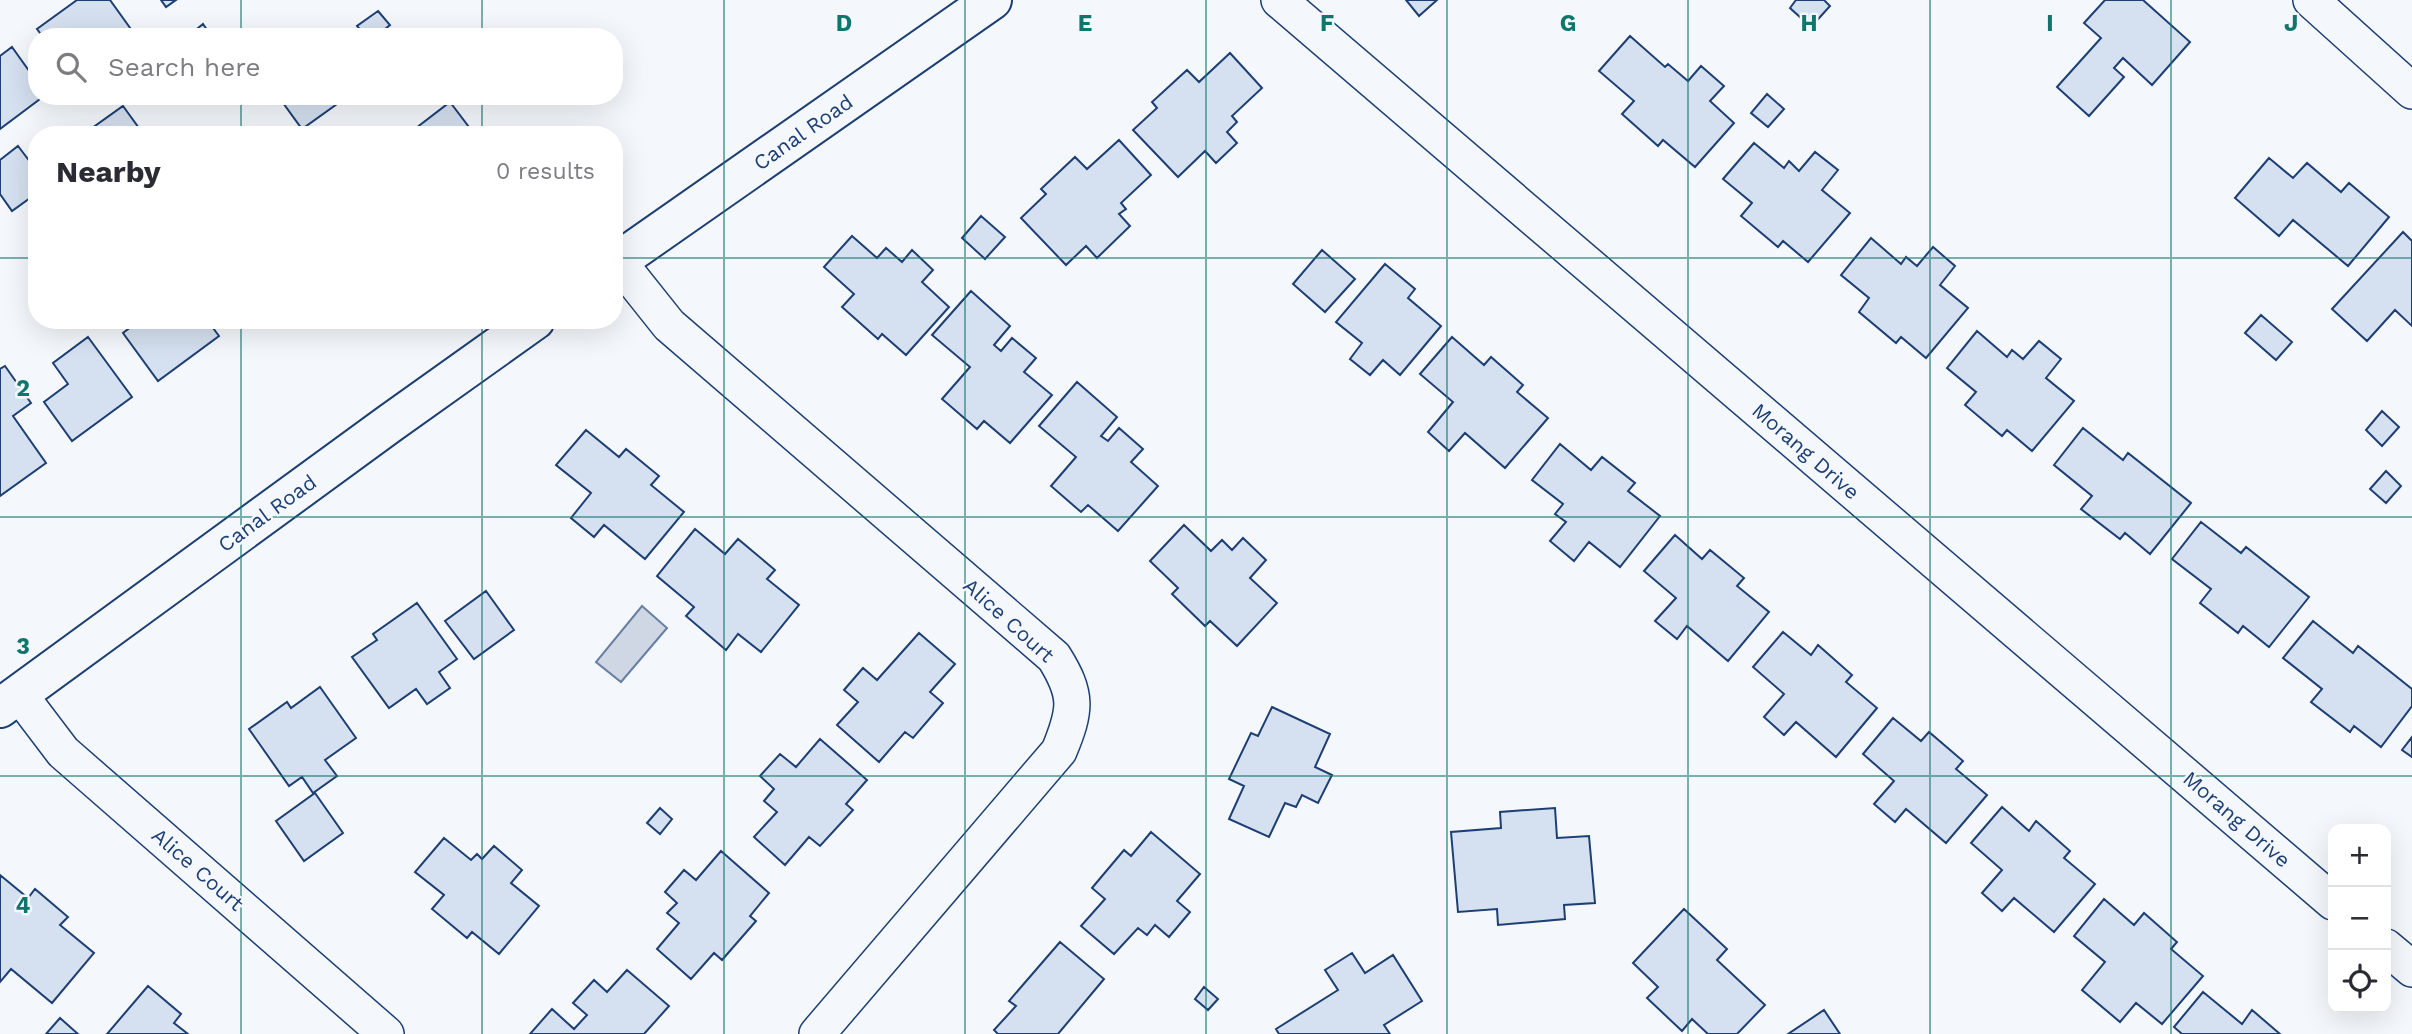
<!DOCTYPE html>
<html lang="en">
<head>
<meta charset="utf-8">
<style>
	body { margin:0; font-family:"Work Sans",sans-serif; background:#f7f7f7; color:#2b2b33 }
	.controls { position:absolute; right:21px; bottom:21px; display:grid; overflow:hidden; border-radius:14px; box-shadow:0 7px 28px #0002 }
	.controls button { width:63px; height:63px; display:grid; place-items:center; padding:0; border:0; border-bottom:2px solid #e1e1e2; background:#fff; color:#2b2b33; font:35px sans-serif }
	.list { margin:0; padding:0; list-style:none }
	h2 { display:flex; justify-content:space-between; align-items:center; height:91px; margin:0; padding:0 28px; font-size:30px }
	h2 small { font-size:23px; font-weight:400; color:#7c7c81 }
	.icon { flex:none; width:38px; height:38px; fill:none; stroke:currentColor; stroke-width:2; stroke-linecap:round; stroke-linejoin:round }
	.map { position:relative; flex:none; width:2412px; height:1034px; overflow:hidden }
	.search { position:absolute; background:#fff; box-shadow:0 7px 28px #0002; left:28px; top:28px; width:595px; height:77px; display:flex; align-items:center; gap:18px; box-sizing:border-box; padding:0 24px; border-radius:28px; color:#7c7c81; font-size:26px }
	.panel { position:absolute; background:#fff; box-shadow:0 7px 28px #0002; left:28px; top:126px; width:595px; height:203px; border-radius:28px }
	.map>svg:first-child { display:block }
	.water { fill:#cfd7e4; stroke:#687fa3; stroke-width:2 }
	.building { fill:#d5e0f0; stroke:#1d3f73; stroke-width:2 }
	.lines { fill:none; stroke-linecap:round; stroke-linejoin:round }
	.street-casing { stroke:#1d3f73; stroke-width:38 }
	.secondary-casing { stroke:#1d3f73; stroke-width:42 }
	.street { stroke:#f4f7fb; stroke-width:35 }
	.secondary { stroke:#f4f7fb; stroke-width:38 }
	.grid { fill:none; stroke:#0f766e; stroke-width:2; stroke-opacity:0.55 }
	.labels { text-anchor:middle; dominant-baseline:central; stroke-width:5; stroke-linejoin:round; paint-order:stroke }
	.street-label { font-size:21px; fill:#1d3f73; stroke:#f4f7fb }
	.grid-label { font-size:23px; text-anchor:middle; font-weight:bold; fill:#0f766e; stroke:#f4f7fb; stroke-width:5; stroke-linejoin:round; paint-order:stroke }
</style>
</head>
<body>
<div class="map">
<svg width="2412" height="1034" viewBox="0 0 2412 1034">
	<rect width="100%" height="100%" fill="#f4f7fb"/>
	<path class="water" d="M 642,606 L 667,628 L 621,682 L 596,662 Z"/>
	<path class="building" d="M 77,0 L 110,0 L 133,32 L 126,37 L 43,37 L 37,29 Z
		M 161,0 L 176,0 L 166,7 Z
		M 1406,0 L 1437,0 L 1419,16 Z
		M 1796,0 L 1824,0 L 1830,6 L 1811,27 L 1790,8 Z
		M 2105,0 L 2143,0 L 2190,42 L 2152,85 L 2123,58 L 2114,68 L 2124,77 L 2089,116 L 2057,87 L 2101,38 L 2084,23 Z
		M 378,11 L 390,25 L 375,37 L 366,37 L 357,26 Z
		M 203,24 L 212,37 L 187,37 Z
		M 1630,36 L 1665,67 L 1668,64 L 1688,81 L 1701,66 L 1724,86 L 1710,101 L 1734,123 L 1695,167 L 1663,140 L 1658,146 L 1622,114 L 1634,101 L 1599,71 Z
		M 12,47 L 37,82 L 37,96 L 44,96 L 0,129 L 0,56 Z
		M 1230,53 L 1262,88 L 1232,116 L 1237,122 L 1227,132 L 1237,143 L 1216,163 L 1205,151 L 1178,177 L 1133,130 L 1157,108 L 1152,102 L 1187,70 L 1199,82 Z
		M 1767,94 L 1784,109 L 1768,127 L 1751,113 Z
		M 278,96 L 331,96 L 337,104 L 302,129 Z
		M 450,102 L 475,135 L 407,135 Z
		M 123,106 L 144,135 L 91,135 L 88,131 Z
		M 1119,140 L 1151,175 L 1121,203 L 1126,209 L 1119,214 L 1130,226 L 1097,258 L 1086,246 L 1066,265 L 1021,218 L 1046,194 L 1041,189 L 1075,157 L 1087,169 Z
		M 1754,143 L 1784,168 L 1789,161 L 1799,171 L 1815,152 L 1838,170 L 1822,190 L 1850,213 L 1808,262 L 1783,241 L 1778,247 L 1741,216 L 1752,203 L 1723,179 Z
		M 18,146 L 37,171 L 37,193 L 12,211 L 0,194 L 0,160 Z
		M 2269,158 L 2293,178 L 2307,163 L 2341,192 L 2349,183 L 2389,217 L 2348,266 L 2293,220 L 2279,236 L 2235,198 Z
		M 981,216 L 1005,237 L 985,259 L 962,238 Z
		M 2403,232 L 2412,241 L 2412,326 L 2395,310 L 2367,341 L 2332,309 Z
		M 852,236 L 877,258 L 886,248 L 902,262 L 912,250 L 933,270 L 922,282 L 949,307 L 906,355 L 882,334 L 878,339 L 842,307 L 854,294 L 824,267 Z
		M 1871,238 L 1901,264 L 1906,257 L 1917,266 L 1933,247 L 1955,266 L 1940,285 L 1968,308 L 1926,358 L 1901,337 L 1896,343 L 1859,312 L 1869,298 L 1841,275 Z
		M 1322,250 L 1355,279 L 1325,312 L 1293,284 Z
		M 1385,264 L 1415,289 L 1408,298 L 1441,326 L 1400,375 L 1383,360 L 1370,375 L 1350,359 L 1362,343 L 1336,322 Z
		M 971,291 L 1010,326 L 994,345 L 1001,351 L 1012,338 L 1036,358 L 1024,372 L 1052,395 L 1010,443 L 984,421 L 977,429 L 942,399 L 970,367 L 932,335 Z
		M 2261,315 L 2292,342 L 2276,360 L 2245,333 Z
		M 140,320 L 207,320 L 219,336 L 158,381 L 123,333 Z
		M 1977,331 L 2007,357 L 2012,350 L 2023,359 L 2039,341 L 2061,359 L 2046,378 L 2074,401 L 2032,451 L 2007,430 L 2002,436 L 1965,405 L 1976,392 L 1947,368 Z
		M 88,337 L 132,397 L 72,441 L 44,402 L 68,384 L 53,363 Z
		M 1452,337 L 1484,365 L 1491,357 L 1523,385 L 1517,392 L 1548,418 L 1505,468 L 1465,433 L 1449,451 L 1428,432 L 1453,402 L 1420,374 Z
		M 5,366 L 31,403 L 13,416 L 46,463 L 0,496 L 0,369 Z
		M 1077,382 L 1117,417 L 1101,436 L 1108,441 L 1119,428 L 1143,449 L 1131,462 L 1158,486 L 1118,531 L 1088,505 L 1081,512 L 1051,486 L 1076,457 L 1039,426 Z
		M 2382,411 L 2399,427 L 2382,446 L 2366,430 Z
		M 2083,428 L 2123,460 L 2128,453 L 2191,503 L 2150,554 L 2125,533 L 2120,539 L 2081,509 L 2092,496 L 2054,465 Z
		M 586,430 L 619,457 L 626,449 L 659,476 L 651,485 L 684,512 L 645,559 L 604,525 L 594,537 L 571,518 L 591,493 L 556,465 Z
		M 1560,444 L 1591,470 L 1602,457 L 1635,483 L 1628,491 L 1660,516 L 1620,567 L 1589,542 L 1574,561 L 1550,541 L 1566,522 L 1555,514 L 1563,504 L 1532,480 Z
		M 2386,471 L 2401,486 L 2386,503 L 2370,489 Z
		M 2201,522 L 2241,553 L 2246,547 L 2309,597 L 2269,647 L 2243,626 L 2238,633 L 2200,603 L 2211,589 L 2172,559 Z
		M 1184,525 L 1211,551 L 1222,540 L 1232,550 L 1243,538 L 1266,560 L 1250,578 L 1277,603 L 1237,646 L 1210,621 L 1205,626 L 1172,594 L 1178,588 L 1150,561 Z
		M 695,529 L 725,554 L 738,539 L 775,570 L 767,579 L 799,605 L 761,652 L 738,634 L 726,650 L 686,616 L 694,607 L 657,576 Z
		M 1675,535 L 1702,559 L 1710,550 L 1744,578 L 1737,586 L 1769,612 L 1728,661 L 1687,626 L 1677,639 L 1655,621 L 1676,598 L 1644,571 Z
		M 486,591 L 514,630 L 474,659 L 445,621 Z
		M 417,603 L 457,659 L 439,672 L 450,688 L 427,704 L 416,689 L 389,708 L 352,657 L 377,640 L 373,634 Z
		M 2313,621 L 2353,653 L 2358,646 L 2412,689 L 2412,706 L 2381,747 L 2354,726 L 2350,732 L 2311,702 L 2322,689 L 2283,658 Z
		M 1783,632 L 1811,655 L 1818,645 L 1852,675 L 1846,682 L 1877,708 L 1836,757 L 1796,722 L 1784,735 L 1764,717 L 1784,694 L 1753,667 Z
		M 919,633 L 955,664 L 930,692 L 943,703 L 913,738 L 905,732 L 879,762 L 837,725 L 858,702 L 844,690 L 863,668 L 877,680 Z
		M 320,687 L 356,738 L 325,760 L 337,776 L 313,793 L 302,777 L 289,786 L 249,729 L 287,702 L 291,708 Z
		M 1272,707 L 1330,734 L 1315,767 L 1332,775 L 1318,803 L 1302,795 L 1296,807 L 1285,803 L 1269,837 L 1229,819 L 1244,786 L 1229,779 L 1251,733 L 1258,736 Z
		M 1893,718 L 1921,741 L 1929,732 L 1963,761 L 1956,769 L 1987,795 L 1946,843 L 1906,809 L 1895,822 L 1874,804 L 1894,781 L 1863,754 Z
		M 2412,737 L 2412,757 L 2402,750 Z
		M 820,739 L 867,780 L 846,804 L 853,810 L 820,846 L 809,837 L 785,865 L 754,837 L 777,812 L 764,801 L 774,789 L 760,776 L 780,754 L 796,767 Z
		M 315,793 L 343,833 L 304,861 L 276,821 Z
		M 2002,807 L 2029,831 L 2036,821 L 2070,851 L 2064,858 L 2095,884 L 2054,932 L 2014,898 L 2002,911 L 1982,893 L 2002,870 L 1971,843 Z
		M 660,808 L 672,819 L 660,834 L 647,823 Z
		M 1555,808 L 1557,838 L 1589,836 L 1595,903 L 1564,905 L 1565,919 L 1498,925 L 1497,909 L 1458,912 L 1451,832 L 1501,828 L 1500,812 Z
		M 1151,832 L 1200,874 L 1177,901 L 1190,912 L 1169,937 L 1155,925 L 1147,935 L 1138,928 L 1114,954 L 1081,926 L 1105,899 L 1092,888 L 1124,850 L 1131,856 Z
		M 444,838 L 471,860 L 477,854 L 482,859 L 494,846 L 522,870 L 511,883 L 539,906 L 499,954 L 472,932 L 467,938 L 432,909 L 444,895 L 415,872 Z
		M 721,851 L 769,893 L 750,916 L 756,921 L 722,960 L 714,953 L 691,979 L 657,949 L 679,923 L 667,913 L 677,903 L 665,892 L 684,870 L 696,880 Z
		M 0,875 L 28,898 L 35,889 L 68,917 L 60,925 L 94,953 L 52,1003 L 11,969 L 0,982 Z
		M 2104,899 L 2134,925 L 2144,913 L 2177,942 L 2171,949 L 2203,976 L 2162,1024 L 2136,1003 L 2120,1022 L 2082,990 L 2105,962 L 2074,936 Z
		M 1684,909 L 1727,949 L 1717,960 L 1765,1005 L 1737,1034 L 1708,1034 L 1692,1019 L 1682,1031 L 1647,998 L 1658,987 L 1633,963 Z
		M 1060,942 L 1104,979 L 1058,1034 L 998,1034 L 994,1030 L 1016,1006 L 1009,1001 Z
		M 1352,953 L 1365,973 L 1393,955 L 1422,1001 L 1384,1025 L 1390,1034 L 1279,1034 L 1276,1029 L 1338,990 L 1325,970 Z
		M 627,970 L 669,1006 L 644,1034 L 530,1034 L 552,1009 L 574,1029 L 587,1015 L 573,1003 L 594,980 L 607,992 Z
		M 148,986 L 181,1014 L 174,1023 L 188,1034 L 107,1034 Z
		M 1204,987 L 1218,999 L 1208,1010 L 1195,999 Z
		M 2203,992 L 2242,1024 L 2252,1010 L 2280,1034 L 2182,1034 L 2174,1027 Z
		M 1824,1010 L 1840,1034 L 1788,1034 Z
		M 60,1018 L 78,1034 L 46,1034 Z"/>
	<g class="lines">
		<defs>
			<path id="street" d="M 1279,0 L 2333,902
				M 2311,0 L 2412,91
				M 618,261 L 669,325 L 1054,657 C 1078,695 1076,710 1059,751 L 817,1034
				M 19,694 L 63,752 L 386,1034
				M 2386,947 L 2412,969"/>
			<path id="secondary" d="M 614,264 L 992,0
				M 0,708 L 389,424 L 535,320"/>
		</defs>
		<use href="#street" class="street-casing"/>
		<use href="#secondary" class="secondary-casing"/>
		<use href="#street" class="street"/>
		<use href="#secondary" class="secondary"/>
	</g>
	<path class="grid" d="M 241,0 L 241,37M 482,0 L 482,37M 724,0 L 724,1034M 965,0 L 965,1034M 1206,0 L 1206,1034M 1447,0 L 1447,1034M 1688,0 L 1688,1034M 1930,0 L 1930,1034M 2171,0 L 2171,1034M 241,96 L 241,135M 482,96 L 482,135M 0,258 L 37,258M 614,258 L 2412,258M 241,320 L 241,1034M 482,320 L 482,1034M 0,517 L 2412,517M 0,776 L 2412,776"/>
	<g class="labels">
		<g class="street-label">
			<text transform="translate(803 132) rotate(-35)">Canal Road</text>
			<text transform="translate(1806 451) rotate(41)">Morang Drive</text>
			<text transform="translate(267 513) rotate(-36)">Canal Road</text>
			<text transform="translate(1009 620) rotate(42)">Alice Court</text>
			<text transform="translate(2237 819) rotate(41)">Morang Drive</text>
			<text transform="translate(198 869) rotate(41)">Alice Court</text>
		</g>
	</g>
	<g class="grid-label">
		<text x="844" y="31">D</text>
		<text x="1085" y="31">E</text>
		<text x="1327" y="31">F</text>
		<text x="1568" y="31">G</text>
		<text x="1809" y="31">H</text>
		<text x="2050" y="31">I</text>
		<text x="2291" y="31">J</text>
		<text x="23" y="396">2</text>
		<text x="23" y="654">3</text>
		<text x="23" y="913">4</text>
	</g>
</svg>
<div class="controls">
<button>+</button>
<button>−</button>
<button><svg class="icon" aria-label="locate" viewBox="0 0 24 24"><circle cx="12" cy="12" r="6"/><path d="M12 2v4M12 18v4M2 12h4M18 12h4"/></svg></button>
</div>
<div class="search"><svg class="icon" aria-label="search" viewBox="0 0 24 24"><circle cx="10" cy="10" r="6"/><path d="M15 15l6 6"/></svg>Search here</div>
<section class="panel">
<h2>Nearby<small>0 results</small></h2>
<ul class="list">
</ul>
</section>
</div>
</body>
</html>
